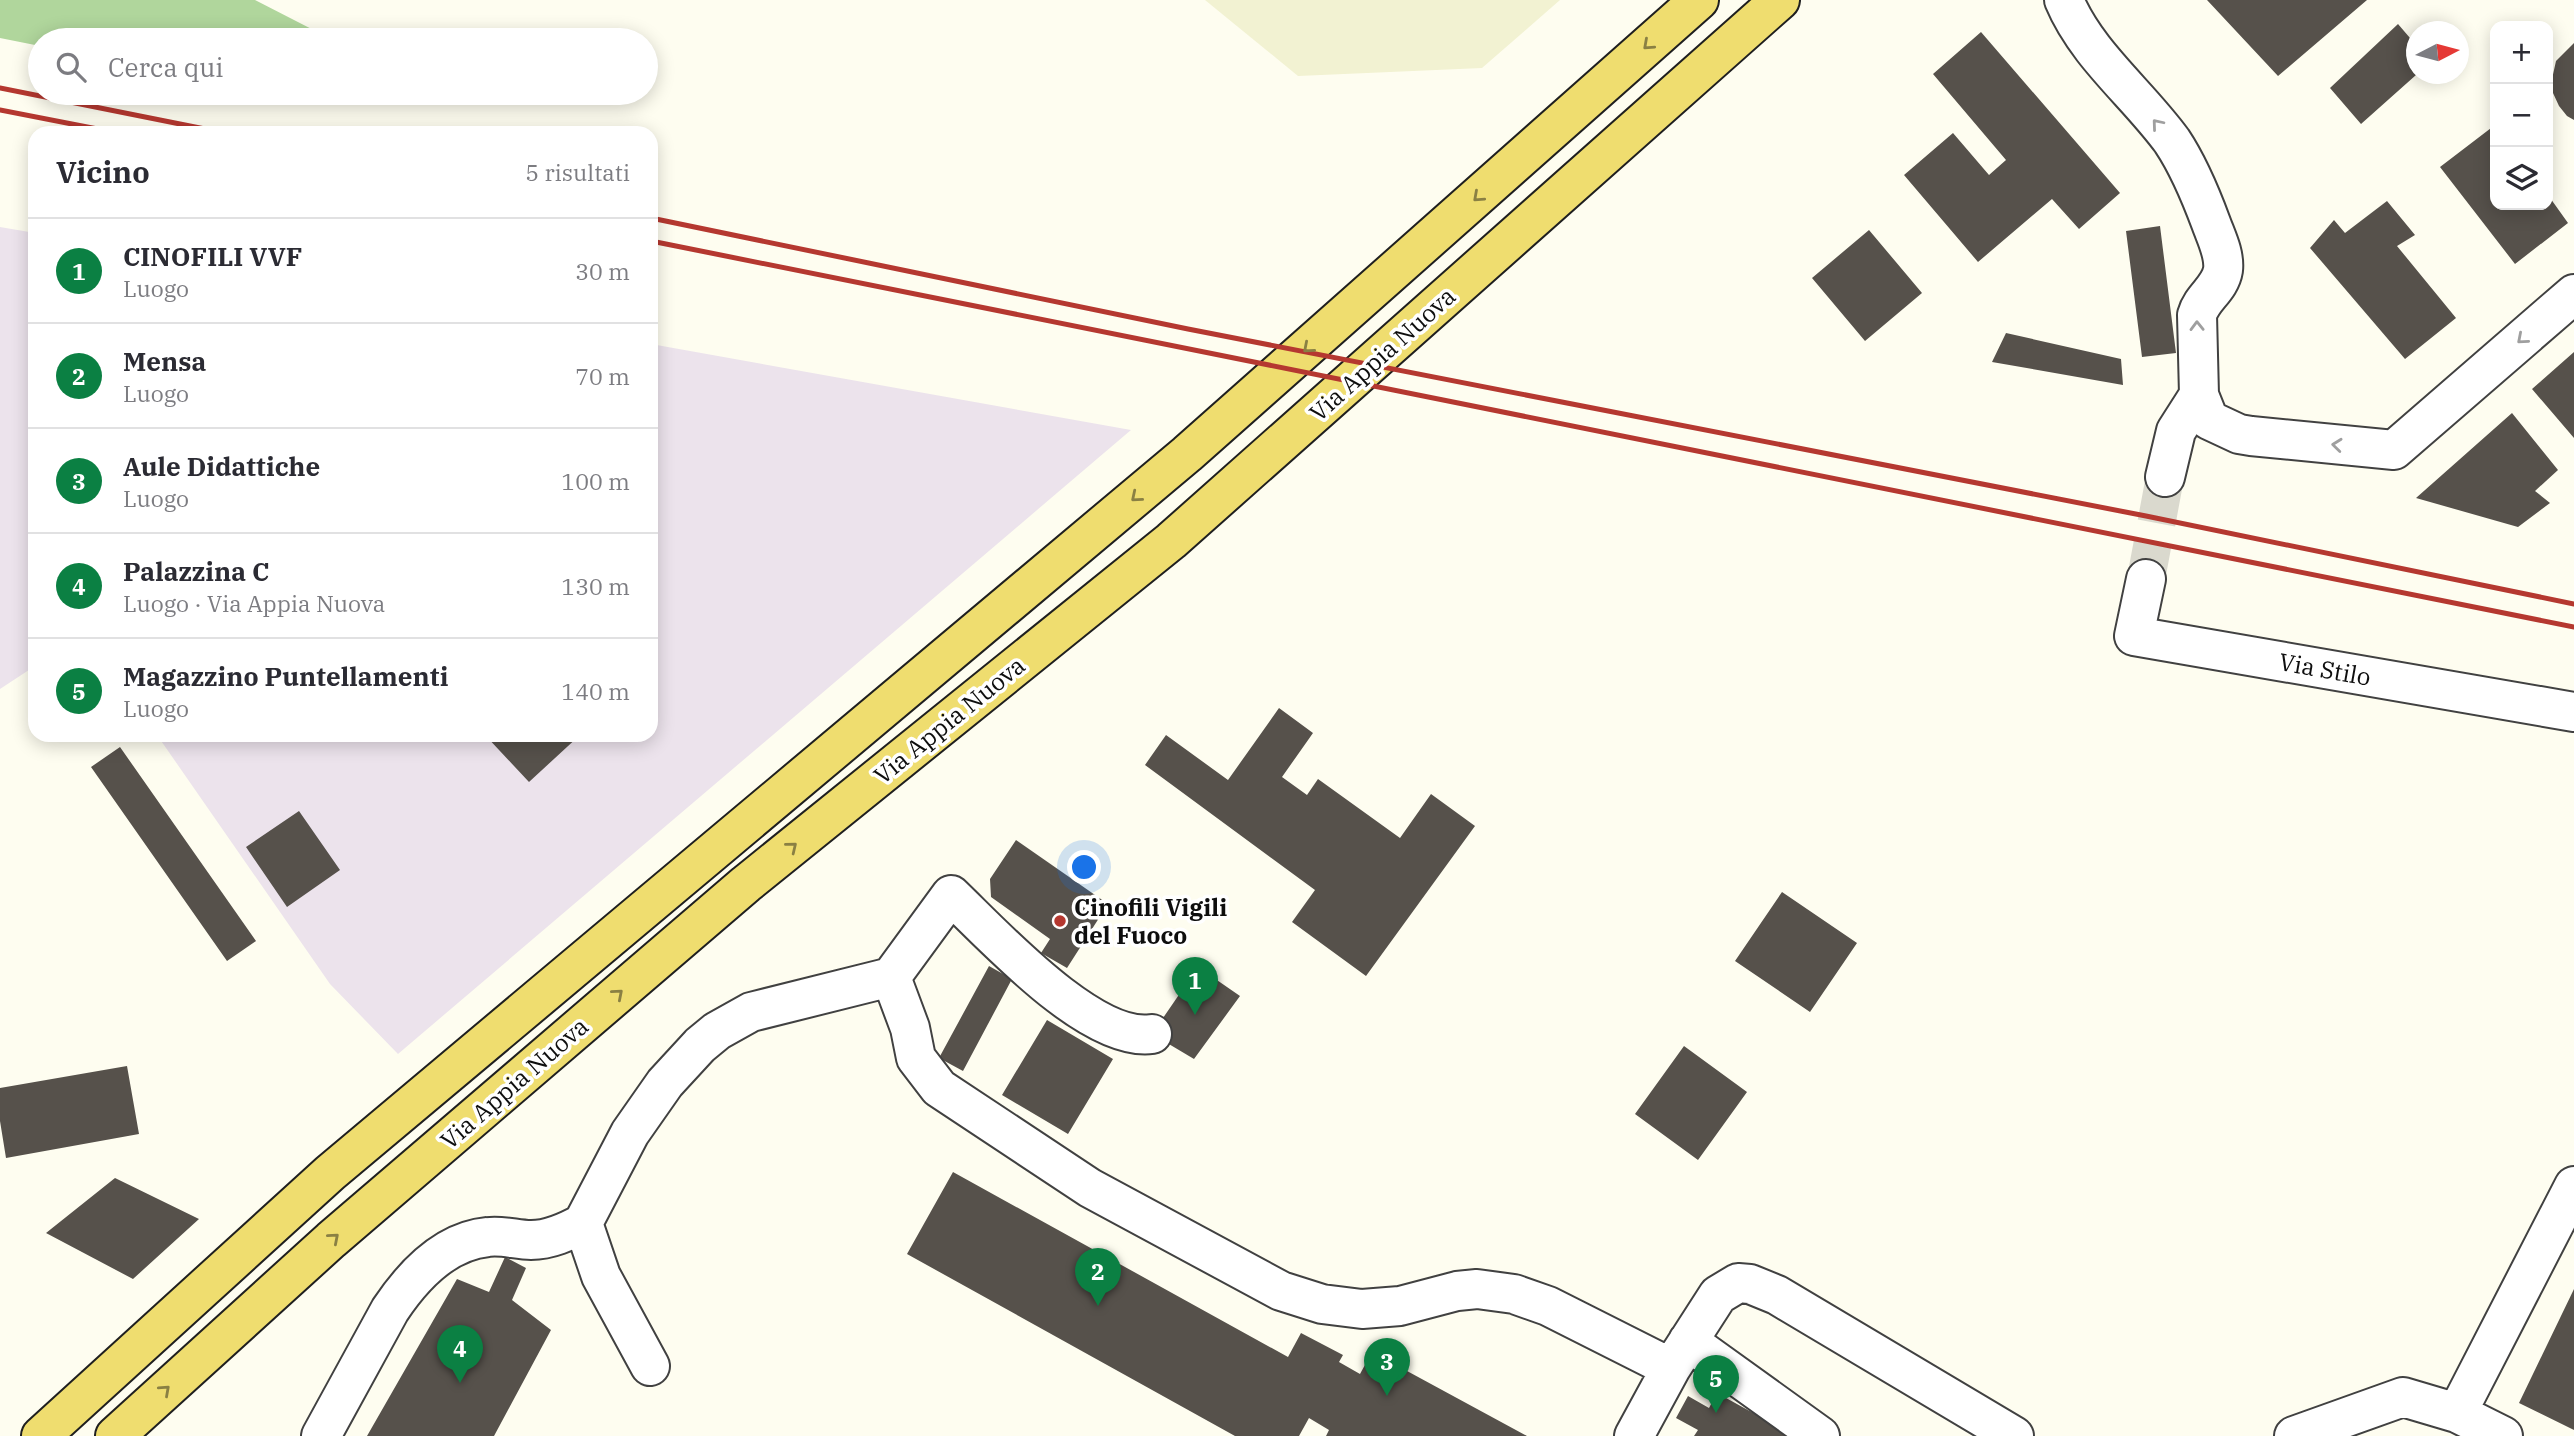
<!DOCTYPE html>
<html lang="it">
<head>
<meta charset="utf-8">
<style>
	body { margin:0; font-family:"IBM Plex Serif",serif; background:#f7f7f7; color:#2b2b33 }
	.controls { position:absolute; right:21px; top:21px; display:grid; overflow:hidden; border-radius:14px; box-shadow:0 4px 18px #0003 }
	.controls button { width:63px; height:63px; display:grid; place-items:center; padding:0; border:0; border-bottom:2px solid #e1e1e2; background:#fff; color:#2b2b33; font:35px sans-serif }
	.compass { position:absolute; left:2406px; top:21px; width:63px; height:63px; border-radius:50%; background:#fff; box-shadow:0 4px 18px #0003; rotate:84deg }
	.you { position:absolute; left:1085px; top:868px; width:24px; height:24px; margin:-18px; border:5px solid #fff; border-radius:50%; background:#1a73e8; box-shadow:0 0 0 10px #1a73e833 }
	.badge { display:grid; place-items:center; width:46px; height:46px; border-radius:50%; background:#0b8043; color:#fff; font-size:23px; font-weight:700 }
	.pin { position:absolute; translate:-50% -58px; filter:drop-shadow(0 2px 4px #0008) }
	.pin::after { content:''; position:absolute; top:37px; width:24px; height:21px; background:inherit; clip-path:polygon(0 0,100% 0,50% 100%) }
	.list { margin:0; padding:0; list-style:none }
	h2 { display:flex; justify-content:space-between; align-items:center; height:91px; margin:0; padding:0 28px; font-size:30px }
	h2 small { font-size:23px; font-weight:400; color:#7c7c81 }
	.list li { display:grid; grid-template-columns:46px 1fr auto; gap:21px; align-items:center; box-sizing:border-box; height:105px; padding:0 28px; border-top:2px solid #e1e1e2 }
	.list b { display:block; font-size:26px; white-space:nowrap }
	.list p { margin:0; font-size:23px; white-space:nowrap; color:#7c7c81 }
	.list em { font-size:23px; font-style:normal; color:#7c7c81 }
	.icon { flex:none; width:38px; height:38px; fill:none; stroke:currentColor; stroke-width:2; stroke-linecap:round; stroke-linejoin:round }
	.map { position:relative; flex:none; width:2574px; height:1436px; overflow:hidden }
	.search { position:absolute; background:#fff; box-shadow:0 4px 18px #0003; left:28px; top:28px; width:630px; height:77px; display:flex; align-items:center; gap:18px; box-sizing:border-box; padding:0 24px; border-radius:38px; color:#7c7c81; font-size:26px }
	.panel { position:absolute; background:#fff; box-shadow:0 4px 18px #0003; left:28px; top:126px; width:630px; height:616px; border-radius:21px }
	.map>svg:first-child { display:block }
	.industrial { fill:#ece3ec }
	.farmland { fill:#f2f2d2 }
	.forest { fill:#b0d69c }
	.building { fill:#56514b }
	.lines { fill:none; stroke-linecap:round; stroke-linejoin:round }
	.minor-tunnel { stroke:#dad9ce; stroke-width:38; stroke-dasharray:38 19; stroke-linecap:butt }
	.minor-casing { stroke:#414141; stroke-width:42 }
	.major-casing { stroke:#1f1f1f; stroke-width:42 }
	.minor { stroke:#fff; stroke-width:38 }
	.major { stroke:#efdd6f; stroke-width:38 }
	.rail { stroke:#b53830; stroke-width:5 }
	.oneway { stroke:#8a8043 }
	.oneway2 { stroke:#9f9f9f }
	.poi-dot { fill:#b53830; stroke:#fff; stroke-width:2.5 }
	.labels { text-anchor:middle; dominant-baseline:central; stroke-width:7; stroke-linejoin:round; paint-order:stroke }
	.street-label { font-size:24px; fill:#0e0e0e; stroke:#fff }
	.poi-label { font-size:24px; font-weight:bold; fill:#0e0e0e; stroke:#fff; text-anchor:start }
</style>
</head>
<body>
<div class="map">
<svg width="2574" height="1436" viewBox="0 0 2574 1436">
	<rect width="100%" height="100%" fill="#fefdf0"/>
	<path class="industrial" d="M 0,227 L 35,233 L 35,639 L 30,642 L 35,649 L 35,666 L 0,689 Z
		M 651,344 L 1131,430 L 398,1054 L 330,984 L 157,735 L 651,735 Z"/>
	<path class="farmland" d="M 1205,0 L 1560,0 L 1482,68 L 1298,76 Z"/>
	<path class="forest" d="M 0,0 L 255,0 L 333,40 L 40,40 L 40,46 L 0,38 Z
		M 257,93 L 347,93 L 310,104 Z"/>
	<path class="building" d="M 2207,0 L 2367,0 L 2278,76 Z
		M 2398,24 L 2416,45 L 2416,75 L 2361,124 L 2330,88 Z
		M 1981,32 L 2120,193 L 2079,229 L 2052,199 L 1978,262 L 1904,175 L 1953,133 L 1989,175 L 2006,160 L 1933,74 Z
		M 2574,43 L 2574,120 L 2567,116 L 2559,106 L 2553,93 L 2552,79 L 2556,61 Z
		M 2495,125 L 2495,205 L 2548,205 L 2548,195 L 2568,223 L 2515,264 L 2440,167 Z
		M 2387,201 L 2415,235 L 2397,246 L 2456,318 L 2405,359 L 2310,248 L 2334,220 L 2345,233 Z
		M 2160,226 L 2176,353 L 2142,357 L 2126,231 Z
		M 1869,230 L 1922,293 L 1865,341 L 1812,278 Z
		M 2006,333 L 2121,359 L 2123,385 L 1992,362 Z
		M 2574,352 L 2574,438 L 2532,389 Z
		M 2512,413 L 2558,470 L 2535,491 L 2550,503 L 2518,527 L 2416,498 Z
		M 1279,708 L 1313,733 L 1282,777 L 1307,795 L 1318,779 L 1400,838 L 1431,794 L 1475,826 L 1366,976 L 1292,922 L 1315,890 L 1145,765 L 1166,735 L 1228,780 Z
		M 485,735 L 580,735 L 529,782 Z
		M 120,747 L 256,941 L 227,961 L 91,767 Z
		M 299,811 L 340,870 L 287,907 L 246,847 Z
		M 1016,840 L 1108,904 L 1067,968 L 1041,953 L 1050,939 L 991,897 L 990,879 Z
		M 1782,892 L 1857,943 L 1810,1012 L 1735,961 Z
		M 989,966 L 1012,979 L 963,1071 L 939,1058 Z
		M 1198,967 L 1240,996 L 1194,1059 L 1152,1034 Z
		M 1047,1020 L 1113,1059 L 1068,1134 L 1002,1095 Z
		M 1684,1046 L 1747,1092 L 1698,1160 L 1635,1114 Z
		M 127,1066 L 139,1134 L 6,1158 L 0,1121 L 0,1088 Z
		M 953,1172 L 1288,1357 L 1301,1333 L 1343,1355 L 1339,1362 L 1360,1374 L 1372,1352 L 1527,1436 L 1326,1436 L 1329,1430 L 1309,1418 L 1299,1436 L 1235,1436 L 907,1254 Z
		M 115,1178 L 199,1219 L 133,1279 L 46,1233 Z
		M 505,1257 L 526,1268 L 512,1300 L 551,1330 L 494,1436 L 367,1436 L 457,1279 L 489,1292 Z
		M 2574,1289 L 2574,1430 L 2519,1403 Z
		M 1717,1393 L 1795,1436 L 1694,1436 L 1698,1430 L 1676,1418 L 1688,1396 L 1709,1408 Z"/>
	<g class="lines">
		<path class="minor-tunnel" d="M 2146,579 L 2165,477"/>
		<defs>
			<path id="minor" d="M 2064,0 C 2087,55 2137,93 2172,141 C 2188,165 2201,196 2211,223 C 2216,237 2225,254 2223,270 C 2220,289 2202,297 2197,315 L 2199,395 L 2209,420 L 2239,434 L 2251,436 L 2394,450 L 2574,294
				M 2165,477 L 2176,431 L 2199,395
				M 2146,579 L 2134,636 L 2574,712
				M 891,977 L 910,1028 L 916,1058 L 939,1088 L 1090,1188 L 1281,1291 L 1322,1304 L 1362,1309 L 1400,1306 L 1457,1291 L 1477,1289 L 1514,1294 L 1548,1306 L 1671,1368
				M 1688,1341 L 1820,1436
				M 650,1366 L 601,1276 L 583,1223 L 630,1133 L 665,1083 L 700,1045 L 717,1031 L 751,1012 L 891,977 L 951,895 C 993,935 1091,1043 1152,1034
				M 321,1436 L 390,1310 C 412,1277 445,1241 488,1237 C 503,1235 517,1240 531,1240 C 550,1240 567,1232 583,1223
				M 1634,1436 L 1671,1368 L 1718,1295 L 1738,1283 L 1750,1284 L 1777,1295 L 2014,1436
				M 2294,1436 L 2403,1397 L 2457,1413
				M 2503,1436 L 2457,1413 L 2574,1186"/>
			<path id="major" d="M 41,1436 L 330,1173 L 1187,454 L 1699,0
				M 115,1436 L 331,1240 L 746,884 L 1171,541 L 1780,0"/>
		</defs>
		<use href="#minor" class="minor-casing"/>
		<use href="#major" class="major-casing"/>
		<use href="#minor" class="minor"/>
		<use href="#major" class="major"/>
		<path class="rail" d="M 0,88 L 225,133
			M 0,110 L 118,133
			M 651,218 L 1188,329 L 2146,516 L 2574,604
			M 651,241 L 2574,627"/>
	</g>
	<defs><path id="oneway-chevron" d="M-2-3.5L2.5 0L-2 3.5" fill="none" stroke-width="1.6" stroke-linecap="round" stroke-linejoin="round" transform="scale(1.75)"/></defs>
	<g class="oneway">
		<use href="#oneway-chevron" transform="translate(1648 45) rotate(138)"/>
		<use href="#oneway-chevron" transform="translate(1478 197) rotate(138)"/>
		<use href="#oneway-chevron" transform="translate(1308 348) rotate(139)"/>
		<use href="#oneway-chevron" transform="translate(1136 497) rotate(140)"/>
		<use href="#oneway-chevron" transform="translate(792 847) rotate(-39)"/>
		<use href="#oneway-chevron" transform="translate(618 994) rotate(-41)"/>
		<use href="#oneway-chevron" transform="translate(334 1238) rotate(-41)"/>
		<use href="#oneway-chevron" transform="translate(165 1390) rotate(-42)"/>
	</g>
	<g class="oneway2">
		<use href="#oneway-chevron" transform="translate(2157 124) rotate(-130)"/>
		<use href="#oneway-chevron" transform="translate(2197 326) rotate(-91)"/>
		<use href="#oneway-chevron" transform="translate(2522 339) rotate(139)"/>
		<use href="#oneway-chevron" transform="translate(2337 445) rotate(-174)"/>
	</g>
	<circle class="poi-dot" cx="1060" cy="921" r="7"/>
	<g class="labels">
		<g class="street-label">
			<text transform="translate(1382 354) rotate(-42)">Via Appia Nuova</text>
			<text transform="translate(2325 669) rotate(10)">Via Stilo</text>
			<text transform="translate(949 720) rotate(-39)">Via Appia Nuova</text>
			<text transform="translate(514 1083) rotate(-41)">Via Appia Nuova</text>
		</g>
		<g class="poi-label">
			<text x="1074" y="907">Cinofili Vigili<tspan x="1074" dy="28">del Fuoco</tspan></text>
		</g>
	</g>
</svg>
<div class="controls">
<button>+</button>
<button>−</button>
<button><svg class="icon" aria-label="layers" viewBox="0 0 24 24"><path d="M12 4l9 5-9 5-9-5zM3 14l9 5 9-5"/></svg></button>
</div>
<svg class="compass" viewBox="-18 -18 36 36"><path d="M0-13l5 13h-10z" fill="#e53935"/><path d="M0 13l5-13h-10z" fill="#7c7c81"/></svg>
<div class="you"></div>
<div class="pin badge" style="left:1195px;top:1015px">1</div>
<div class="pin badge" style="left:1098px;top:1306px">2</div>
<div class="pin badge" style="left:1387px;top:1396px">3</div>
<div class="pin badge" style="left:460px;top:1383px">4</div>
<div class="pin badge" style="left:1716px;top:1413px">5</div>
<div class="search"><svg class="icon" aria-label="search" viewBox="0 0 24 24"><circle cx="10" cy="10" r="6"/><path d="M15 15l6 6"/></svg>Cerca qui</div>
<section class="panel">
<h2>Vicino<small>5 risultati</small></h2>
<ul class="list">
<li><span class="badge">1</span><div><b>CINOFILI VVF</b><p>Luogo</p></div><em>30 m</em></li>
<li><span class="badge">2</span><div><b>Mensa</b><p>Luogo</p></div><em>70 m</em></li>
<li><span class="badge">3</span><div><b>Aule Didattiche</b><p>Luogo</p></div><em>100 m</em></li>
<li><span class="badge">4</span><div><b>Palazzina C</b><p>Luogo · Via Appia Nuova</p></div><em>130 m</em></li>
<li><span class="badge">5</span><div><b>Magazzino Puntellamenti</b><p>Luogo</p></div><em>140 m</em></li>
</ul>
</section>
</div>
</body>
</html>
